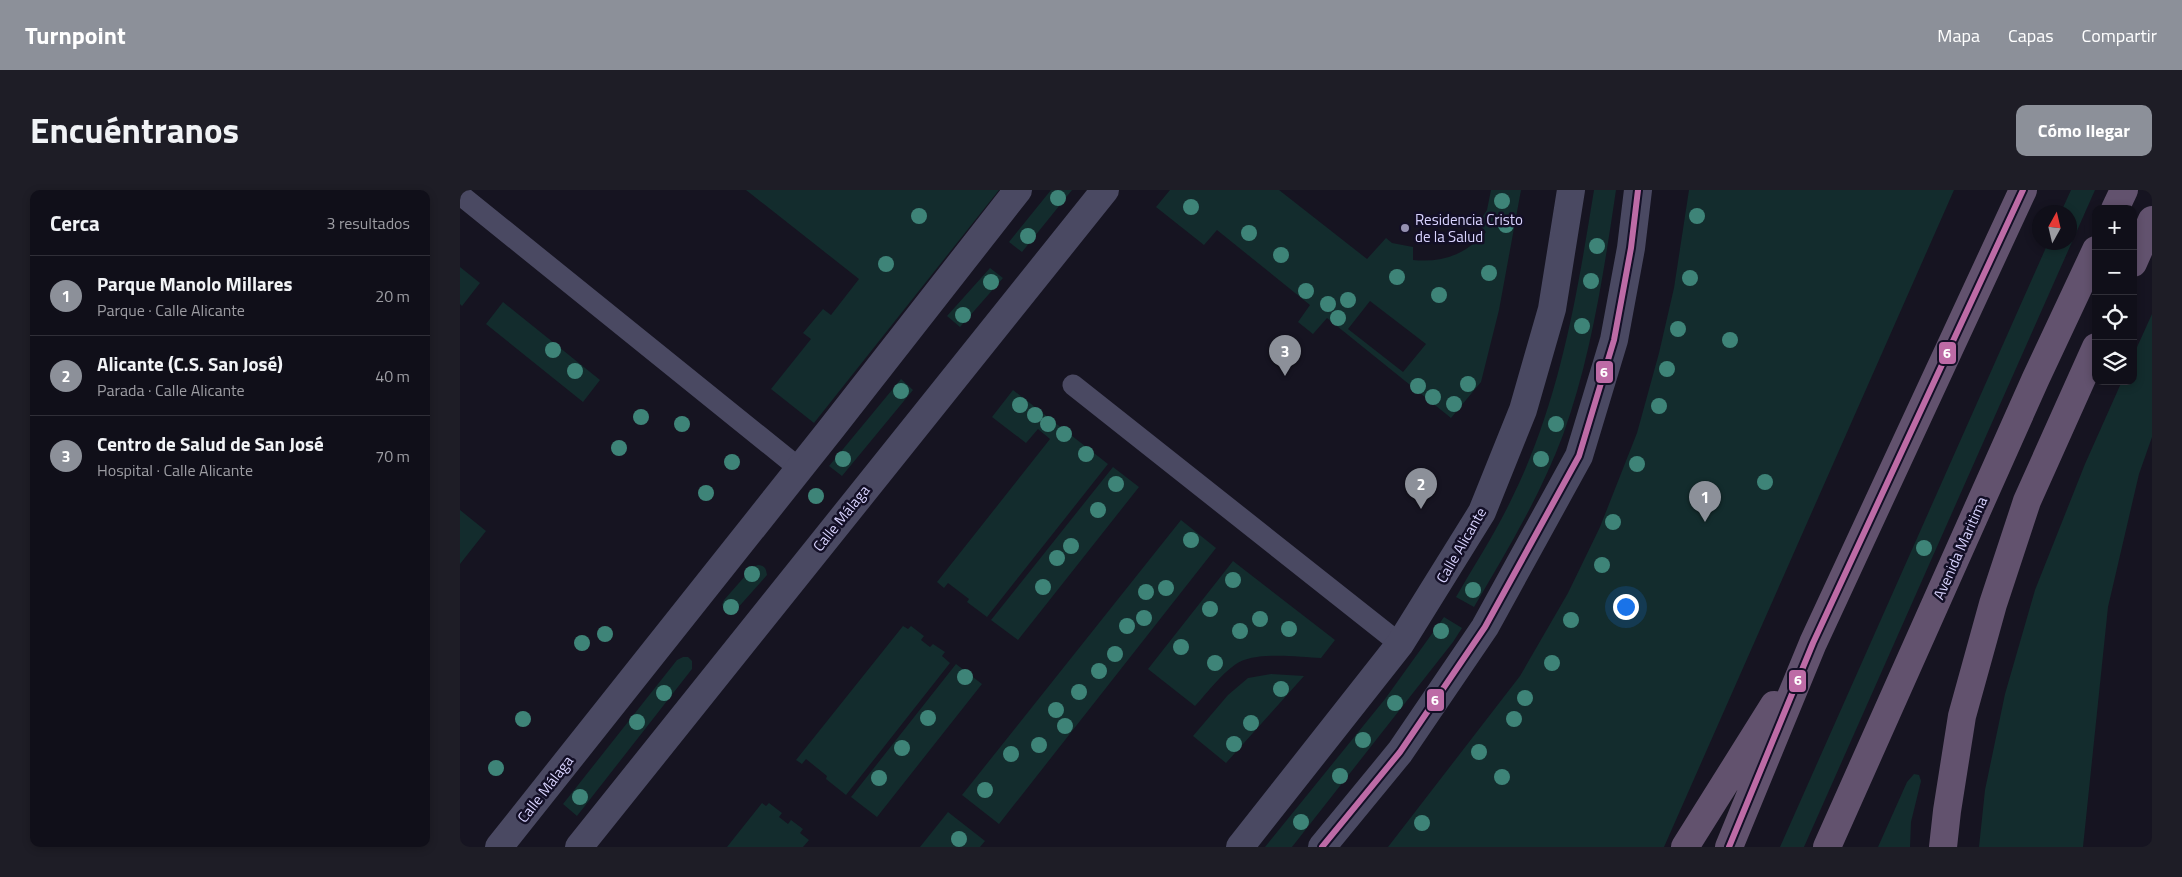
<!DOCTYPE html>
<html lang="es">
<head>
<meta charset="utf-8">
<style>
	body { margin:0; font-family:"Titillium Web",sans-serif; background:#1e1d26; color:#f1f3f6 }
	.controls { position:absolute; right:15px; top:15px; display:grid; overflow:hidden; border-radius:10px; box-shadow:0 2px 8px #0003 }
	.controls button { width:45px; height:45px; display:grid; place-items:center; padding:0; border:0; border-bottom:1px solid #302f38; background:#100f19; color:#f1f3f6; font:25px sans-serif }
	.compass { position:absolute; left:1572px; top:15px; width:45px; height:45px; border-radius:50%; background:#100f19; box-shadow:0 2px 8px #0003; rotate:8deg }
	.you { position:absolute; left:1165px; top:416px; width:18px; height:18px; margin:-12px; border:4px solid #fff; border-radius:50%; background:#1a73e8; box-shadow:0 0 0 8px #1a73e833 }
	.badge { display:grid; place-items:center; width:32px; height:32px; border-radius:50%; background:#8c9099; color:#fff; font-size:16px; font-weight:700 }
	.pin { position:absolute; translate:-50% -41px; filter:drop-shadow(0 1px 2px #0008) }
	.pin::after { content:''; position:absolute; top:26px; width:18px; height:15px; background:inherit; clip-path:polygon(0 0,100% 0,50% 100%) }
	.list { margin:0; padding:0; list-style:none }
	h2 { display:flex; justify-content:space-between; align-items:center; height:65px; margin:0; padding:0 20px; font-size:21px }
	h2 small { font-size:16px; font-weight:400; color:#9c9ca2 }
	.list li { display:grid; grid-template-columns:32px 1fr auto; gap:15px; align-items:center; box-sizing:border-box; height:80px; padding:0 20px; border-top:1px solid #302f38 }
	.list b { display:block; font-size:19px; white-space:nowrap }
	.list p { margin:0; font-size:16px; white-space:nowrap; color:#9c9ca2 }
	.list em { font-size:16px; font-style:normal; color:#9c9ca2 }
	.icon { flex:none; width:28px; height:28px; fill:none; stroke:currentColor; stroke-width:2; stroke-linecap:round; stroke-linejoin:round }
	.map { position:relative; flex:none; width:1692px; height:657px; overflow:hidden; border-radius:10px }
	header { display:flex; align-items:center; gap:30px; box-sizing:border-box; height:70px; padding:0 25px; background:#8c9099; color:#fff }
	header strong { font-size:24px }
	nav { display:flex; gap:28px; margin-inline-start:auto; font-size:18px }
	.intro { display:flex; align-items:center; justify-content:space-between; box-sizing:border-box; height:120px; padding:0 30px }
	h1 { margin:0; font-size:35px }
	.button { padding:12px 22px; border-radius:10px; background:#8c9099; color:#fff; font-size:18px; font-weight:700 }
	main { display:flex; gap:30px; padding:0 30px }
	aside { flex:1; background:#100f19; border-radius:10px; box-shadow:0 2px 8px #0003 }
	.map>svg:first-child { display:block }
	.green { fill:#132c2d; fill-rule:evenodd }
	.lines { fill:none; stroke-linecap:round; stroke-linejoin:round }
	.service { stroke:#4a4962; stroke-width:21 }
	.minor { stroke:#4a4962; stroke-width:28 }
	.trunk { stroke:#62526e; stroke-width:28 }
	.bus-1-casing { stroke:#130f26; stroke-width:10 }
	.bus-1 { stroke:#bd6ba6; stroke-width:6 }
	.tree { fill:#3e8478 }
	.poi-dot { fill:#9591b1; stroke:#130f26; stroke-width:2 }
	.labels { text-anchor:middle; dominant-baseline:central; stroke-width:5; stroke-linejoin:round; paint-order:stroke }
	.poi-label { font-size:15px; fill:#d9d4ff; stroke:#130f26; text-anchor:start }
	.street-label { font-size:15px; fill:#d9d4ff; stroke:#130f26 }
	.line-badge { stroke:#130f26; stroke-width:2 }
	.badge-label { font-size:14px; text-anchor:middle; font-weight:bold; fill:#fff }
</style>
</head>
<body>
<header>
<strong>Turnpoint</strong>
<nav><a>Mapa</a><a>Capas</a><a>Compartir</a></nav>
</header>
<div class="intro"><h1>Encuéntranos</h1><a class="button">Cómo llegar</a></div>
<main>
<aside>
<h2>Cerca<small>3 resultados</small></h2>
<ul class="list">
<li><span class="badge">1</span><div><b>Parque Manolo Millares</b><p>Parque · Calle Alicante</p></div><em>20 m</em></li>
<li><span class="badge">2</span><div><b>Alicante (C.S. San José)</b><p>Parada · Calle Alicante</p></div><em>40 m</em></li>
<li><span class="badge">3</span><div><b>Centro de Salud de San José</b><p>Hospital · Calle Alicante</p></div><em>70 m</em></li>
</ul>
</aside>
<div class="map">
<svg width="1692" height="657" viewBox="0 0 1692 657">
	<rect width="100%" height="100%" fill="#161421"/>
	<path class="green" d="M 286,0 L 539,0 L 354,233 L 311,199 L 351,149 L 343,143 L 363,119 L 371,125 L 399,89 Z
		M 591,0 L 612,0 L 562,62 L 549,52 Z
		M 710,0 L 819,0 L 907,69 L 926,48 L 932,53 L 953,57 L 953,70 C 983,73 1006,64 1026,42 L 1018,34 L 1027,20 L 1031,0 L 1061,0 L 1039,120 L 1021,192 L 991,228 L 867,128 L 853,144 L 838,132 L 850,115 L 757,40 L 744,55 L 696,17 ZM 910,111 L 966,154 L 943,182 L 888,139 Z
		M 1134,0 L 1156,0 C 1144,81 1131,168 1103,245 C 1080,306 1047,361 1014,417 L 996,407 C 1015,374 1036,342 1052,308 C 1100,211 1117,105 1134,0 Z
		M 1229,0 L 1494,0 L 1204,657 L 928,657 L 1060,486 L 1108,403 L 1140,337 L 1177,243 L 1199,163 L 1214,98 Z
		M 1611,0 L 1635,0 L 1344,657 L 1320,657 L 1588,53 L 1610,52 L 1610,22 L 1601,22 Z
		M 0,77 L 20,93 L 2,116 L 0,114 Z
		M 530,78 L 543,88 L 500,137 L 487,126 Z
		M 43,112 L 140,190 L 123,212 L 26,134 Z
		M 1692,124 L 1692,247 L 1679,284 L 1648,417 L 1623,657 L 1519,657 L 1525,600 L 1545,504 L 1575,400 L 1625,274 L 1662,191 L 1673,191 L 1673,166 Z
		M 441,189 L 453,200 L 382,286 L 369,276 Z
		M 553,200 L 648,274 L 527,427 L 507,412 L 509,409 L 488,393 L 484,398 L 477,392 L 590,249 L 578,239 L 566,253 L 532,227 Z
		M 653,277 L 679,297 L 558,450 L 531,430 Z
		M 0,320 L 26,341 L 0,374 Z
		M 721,330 L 756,358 L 539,634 L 502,605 Z
		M 773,371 L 875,450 L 861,468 C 838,467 795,461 776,474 C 760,485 748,502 735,516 L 688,479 Z
		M 298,375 C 305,376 306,378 307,385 L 275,421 L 266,421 L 262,415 L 264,410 L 293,377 Z
		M 984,427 L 1002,438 L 993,452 L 832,657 L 805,657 L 925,509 Z
		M 443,436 L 448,439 L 451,436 L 464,446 L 461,450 L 470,457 L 473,454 L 485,462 L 482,466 L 490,473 L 386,605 L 366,589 L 367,586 L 346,569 L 342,574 L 336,570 Z
		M 223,467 L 228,467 L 232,471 L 232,479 L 117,626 L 103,614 L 217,470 Z
		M 496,474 L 522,494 L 417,627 L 391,607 Z
		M 811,484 L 844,486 L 766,573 L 733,546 L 768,505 L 788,488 Z
		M 1454,584 L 1459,585 L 1461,591 L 1451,632 L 1450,657 L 1418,657 L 1447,592 Z
		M 302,613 L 306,616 L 309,613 L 322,623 L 319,627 L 328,634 L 331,630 L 343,639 L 340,643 L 349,650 L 343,657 L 267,657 Z
		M 488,622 L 525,651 L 520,657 L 460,657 Z"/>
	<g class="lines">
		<path class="service" d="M 3,7 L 340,279
			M 613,195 L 940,454"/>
		<path class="minor" d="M 39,657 L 371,239 L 558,0
			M 119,657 L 645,0
			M 780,657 L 940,454 L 1022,322 L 1063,220 L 1092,119 L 1111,0
			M 862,657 L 940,562 L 1025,437 L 1119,266 L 1154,150 L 1171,58 L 1178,0"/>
		<path class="trunk" d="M 1655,19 L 1664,0
			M 1673,73 L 1692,30
			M 1225,657 L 1314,515
			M 1269,657 L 1353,453 L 1563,0
			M 1367,657 L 1576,188 L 1636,60
			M 1483,657 L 1487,621 L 1502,526 L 1533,414 L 1567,311 L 1636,157"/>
		<defs>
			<path id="bus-1" d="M 862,657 L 940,562 L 1025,437 L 1119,266 L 1154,150 L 1171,58 L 1178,0
				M 1269,657 L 1353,453 L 1563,0"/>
		</defs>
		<use href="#bus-1" class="bus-1-casing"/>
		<use href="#bus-1" class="bus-1"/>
	</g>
	<g class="tree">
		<circle cx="598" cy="8" r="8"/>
		<circle cx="1042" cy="11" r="8"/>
		<circle cx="731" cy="17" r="8"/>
		<circle cx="459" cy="26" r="8"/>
		<circle cx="1237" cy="26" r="8"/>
		<circle cx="1046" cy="35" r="8"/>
		<circle cx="789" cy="43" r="8"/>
		<circle cx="568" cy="46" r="8"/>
		<circle cx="1137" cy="56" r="8"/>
		<circle cx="821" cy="65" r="8"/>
		<circle cx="426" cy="74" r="8"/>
		<circle cx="1029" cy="83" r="8"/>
		<circle cx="937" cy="87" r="8"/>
		<circle cx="1230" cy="88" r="8"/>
		<circle cx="1131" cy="91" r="8"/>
		<circle cx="531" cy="92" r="8"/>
		<circle cx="846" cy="101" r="8"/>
		<circle cx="979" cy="105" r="8"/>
		<circle cx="888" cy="110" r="8"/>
		<circle cx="868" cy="114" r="8"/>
		<circle cx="503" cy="125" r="8"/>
		<circle cx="878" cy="128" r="8"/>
		<circle cx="1122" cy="136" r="8"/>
		<circle cx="1218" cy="139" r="8"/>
		<circle cx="1270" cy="150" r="8"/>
		<circle cx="93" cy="160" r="8"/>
		<circle cx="1207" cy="179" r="8"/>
		<circle cx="115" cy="181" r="8"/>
		<circle cx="1008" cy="194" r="8"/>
		<circle cx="958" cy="196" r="8"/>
		<circle cx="441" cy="201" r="8"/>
		<circle cx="973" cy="207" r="8"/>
		<circle cx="994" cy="214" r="8"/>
		<circle cx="560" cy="215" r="8"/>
		<circle cx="1199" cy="216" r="8"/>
		<circle cx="575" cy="225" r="8"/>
		<circle cx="181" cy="227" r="8"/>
		<circle cx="222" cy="234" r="8"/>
		<circle cx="588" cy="234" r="8"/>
		<circle cx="1096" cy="234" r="8"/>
		<circle cx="604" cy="244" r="8"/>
		<circle cx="159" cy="258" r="8"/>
		<circle cx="626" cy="264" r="8"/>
		<circle cx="383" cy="269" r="8"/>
		<circle cx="1081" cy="269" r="8"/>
		<circle cx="272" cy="272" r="8"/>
		<circle cx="1177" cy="274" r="8"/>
		<circle cx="1305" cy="292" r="8"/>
		<circle cx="656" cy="294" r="8"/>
		<circle cx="246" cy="303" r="8"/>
		<circle cx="356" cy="306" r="8"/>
		<circle cx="638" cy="320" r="8"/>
		<circle cx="1153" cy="332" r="8"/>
		<circle cx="731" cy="350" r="8"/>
		<circle cx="611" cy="356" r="8"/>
		<circle cx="1464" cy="358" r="8"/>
		<circle cx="597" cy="368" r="8"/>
		<circle cx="1142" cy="375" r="8"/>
		<circle cx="292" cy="384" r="8"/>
		<circle cx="773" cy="390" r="8"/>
		<circle cx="583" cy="397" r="8"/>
		<circle cx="706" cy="398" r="8"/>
		<circle cx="1013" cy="400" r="8"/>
		<circle cx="686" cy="402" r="8"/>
		<circle cx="271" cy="417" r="8"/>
		<circle cx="750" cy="419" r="8"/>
		<circle cx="684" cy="428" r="8"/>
		<circle cx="800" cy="429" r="8"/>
		<circle cx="1111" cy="430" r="8"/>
		<circle cx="667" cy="436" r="8"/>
		<circle cx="829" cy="439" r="8"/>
		<circle cx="780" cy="441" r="8"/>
		<circle cx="981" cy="441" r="8"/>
		<circle cx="145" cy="444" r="8"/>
		<circle cx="122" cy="453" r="8"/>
		<circle cx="721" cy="457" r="8"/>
		<circle cx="655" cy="464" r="8"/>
		<circle cx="755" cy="473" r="8"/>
		<circle cx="1092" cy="473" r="8"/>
		<circle cx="639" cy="481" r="8"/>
		<circle cx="505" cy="487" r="8"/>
		<circle cx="821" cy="499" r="8"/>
		<circle cx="619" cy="502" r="8"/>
		<circle cx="204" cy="503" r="8"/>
		<circle cx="1065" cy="508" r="8"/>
		<circle cx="935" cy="513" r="8"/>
		<circle cx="596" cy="520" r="8"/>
		<circle cx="468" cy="528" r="8"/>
		<circle cx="63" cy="529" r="8"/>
		<circle cx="1054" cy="529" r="8"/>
		<circle cx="177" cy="532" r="8"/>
		<circle cx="791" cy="533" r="8"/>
		<circle cx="605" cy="536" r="8"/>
		<circle cx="903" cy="550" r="8"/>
		<circle cx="774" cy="554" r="8"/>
		<circle cx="579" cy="555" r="8"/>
		<circle cx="442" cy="558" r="8"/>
		<circle cx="1019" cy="562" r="8"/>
		<circle cx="551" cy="564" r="8"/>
		<circle cx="36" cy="578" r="8"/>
		<circle cx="880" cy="586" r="8"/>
		<circle cx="1042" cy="587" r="8"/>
		<circle cx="419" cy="588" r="8"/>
		<circle cx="525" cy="600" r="8"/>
		<circle cx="120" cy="607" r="8"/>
		<circle cx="841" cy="632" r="8"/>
		<circle cx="962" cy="633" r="8"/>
		<circle cx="499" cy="649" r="8"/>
	</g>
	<circle class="poi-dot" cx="945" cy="38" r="5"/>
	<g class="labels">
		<g class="poi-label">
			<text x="955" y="29">Residencia Cristo<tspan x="955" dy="17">de la Salud</tspan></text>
		</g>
		<g class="street-label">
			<text transform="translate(381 328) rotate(-51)">Calle Málaga</text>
			<text transform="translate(1001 355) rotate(-60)">Calle Alicante</text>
			<text transform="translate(1500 358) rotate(-66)">Avenida Maritima</text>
			<text transform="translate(85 599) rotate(-52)">Calle Málaga</text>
		</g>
	</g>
	<g class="line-badge">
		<rect x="1478" y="151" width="19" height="24" rx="5" fill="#bd6ba6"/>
		<rect x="1135" y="170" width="19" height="24" rx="5" fill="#bd6ba6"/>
		<rect x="1328" y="479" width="19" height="24" rx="5" fill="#bd6ba6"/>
		<rect x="966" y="498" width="19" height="24" rx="5" fill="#bd6ba6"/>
	</g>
	<g class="badge-label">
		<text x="1487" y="168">6</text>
		<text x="1144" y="187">6</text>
		<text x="1338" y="495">6</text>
		<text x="975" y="515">6</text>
	</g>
</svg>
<div class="controls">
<button>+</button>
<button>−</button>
<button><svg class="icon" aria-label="locate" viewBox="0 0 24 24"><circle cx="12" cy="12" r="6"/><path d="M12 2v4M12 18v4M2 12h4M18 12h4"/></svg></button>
<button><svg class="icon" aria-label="layers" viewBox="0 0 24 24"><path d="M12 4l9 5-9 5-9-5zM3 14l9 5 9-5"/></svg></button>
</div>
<svg class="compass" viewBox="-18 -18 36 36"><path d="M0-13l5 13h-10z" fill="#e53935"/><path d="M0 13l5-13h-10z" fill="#9c9ca2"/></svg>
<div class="you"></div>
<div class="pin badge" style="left:1245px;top:332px">1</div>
<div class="pin badge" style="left:961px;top:319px">2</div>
<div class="pin badge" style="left:825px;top:186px">3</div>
</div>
</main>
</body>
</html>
